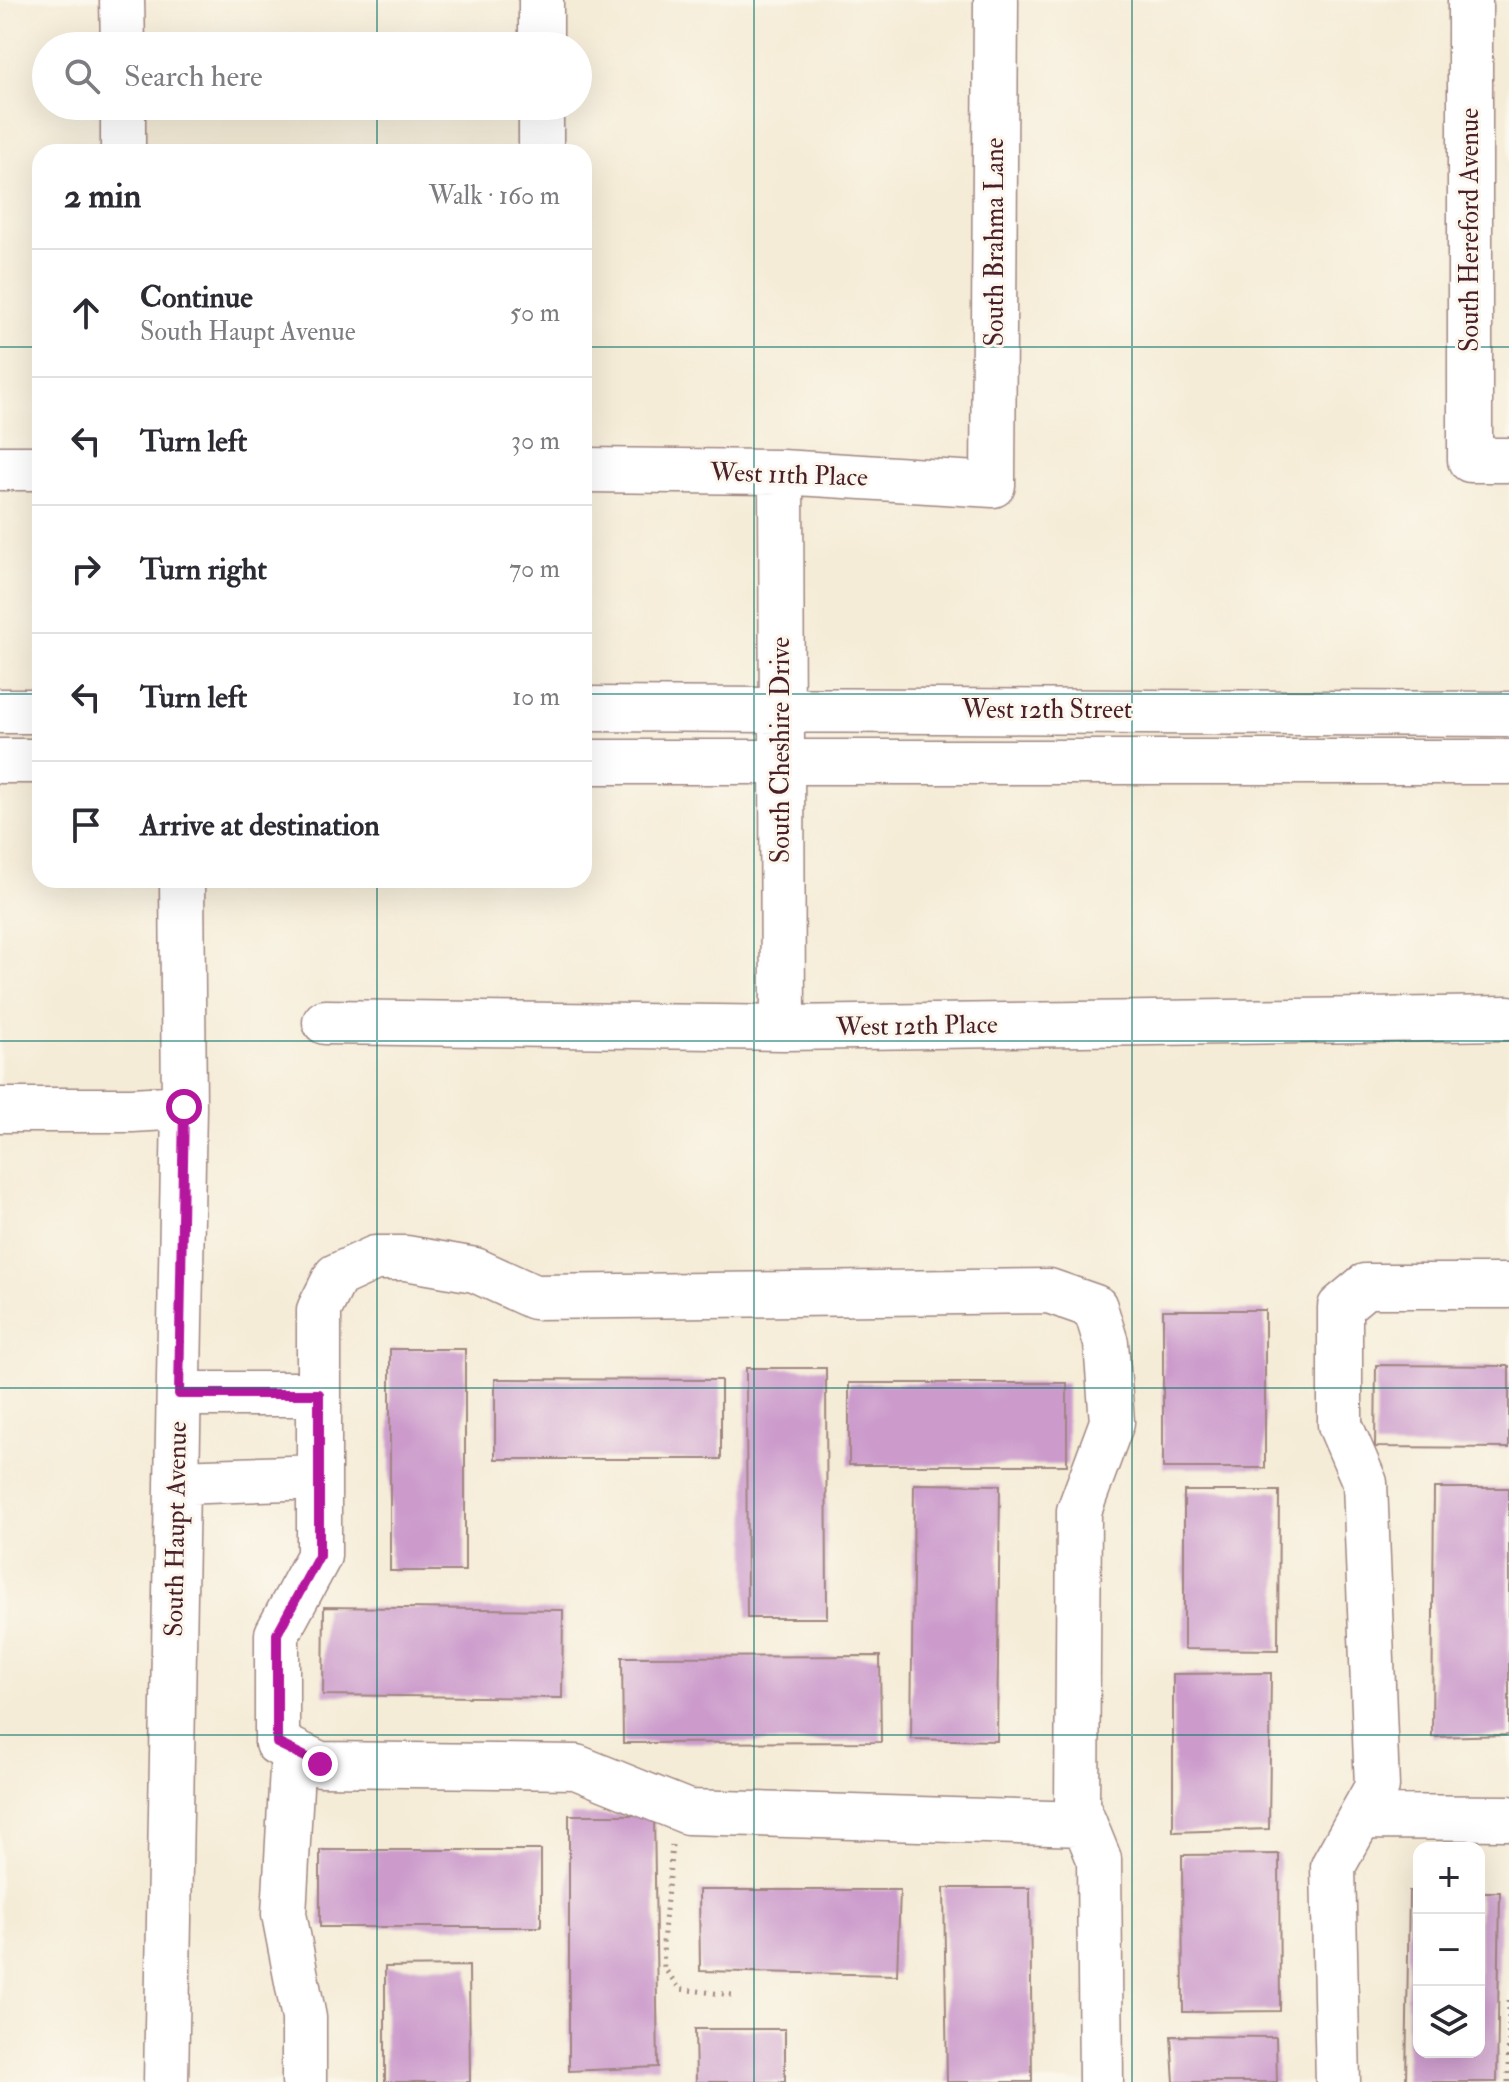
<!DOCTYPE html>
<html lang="en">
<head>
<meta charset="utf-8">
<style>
	body { margin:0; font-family:"IM FELL Double Pica",serif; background:#f2f2f3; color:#2b2b33 }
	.controls { position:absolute; right:24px; bottom:24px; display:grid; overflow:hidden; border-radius:16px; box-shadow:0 8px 32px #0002 }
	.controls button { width:72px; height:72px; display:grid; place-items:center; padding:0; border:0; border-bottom:2px solid #e1e1e2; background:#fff; color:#2b2b33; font:40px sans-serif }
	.stop { position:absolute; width:24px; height:24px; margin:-18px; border:6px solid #b5179e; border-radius:50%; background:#fff }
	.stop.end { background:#b5179e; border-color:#fff; box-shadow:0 2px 8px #0008 }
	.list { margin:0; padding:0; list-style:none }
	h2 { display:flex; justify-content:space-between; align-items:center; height:104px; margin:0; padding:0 32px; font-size:34px }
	h2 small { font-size:26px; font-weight:400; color:#7c7c81 }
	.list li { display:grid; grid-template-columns:52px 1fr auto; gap:24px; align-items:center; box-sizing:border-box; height:128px; padding:0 32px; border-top:2px solid #e1e1e2 }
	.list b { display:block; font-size:30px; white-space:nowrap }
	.list p { margin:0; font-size:26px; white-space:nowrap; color:#7c7c81 }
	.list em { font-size:26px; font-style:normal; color:#7c7c81 }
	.icon { flex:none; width:44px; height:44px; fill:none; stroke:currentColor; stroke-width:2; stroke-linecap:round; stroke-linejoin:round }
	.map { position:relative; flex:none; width:1509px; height:2082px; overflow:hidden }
	.search { position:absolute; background:#fff; box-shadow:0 8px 32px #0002; left:32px; top:32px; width:560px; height:88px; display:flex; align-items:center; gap:20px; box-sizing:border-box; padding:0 28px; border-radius:44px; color:#7c7c81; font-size:30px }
	.panel { position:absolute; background:#fff; box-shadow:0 8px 32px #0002; left:32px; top:144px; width:560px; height:744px; border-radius:24px }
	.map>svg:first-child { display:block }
	.building { fill:#cc9bcc }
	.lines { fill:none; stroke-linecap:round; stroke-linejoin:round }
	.minor-casing { stroke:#a08681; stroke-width:47 }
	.path { stroke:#a08681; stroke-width:5; stroke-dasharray:2 6; stroke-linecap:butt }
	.minor { stroke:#fff; stroke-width:44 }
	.route { stroke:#b5179e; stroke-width:10 }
	.grid { fill:none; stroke:#0f766e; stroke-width:2; stroke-opacity:0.55 }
	.labels { text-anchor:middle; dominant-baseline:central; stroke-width:6; stroke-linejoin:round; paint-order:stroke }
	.street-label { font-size:26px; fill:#4a1f2b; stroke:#fbf7ec }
</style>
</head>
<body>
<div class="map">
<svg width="1509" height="2082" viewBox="0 0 1509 2082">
	<rect width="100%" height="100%" fill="#fbf7ec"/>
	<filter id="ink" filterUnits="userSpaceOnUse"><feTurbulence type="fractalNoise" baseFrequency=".0125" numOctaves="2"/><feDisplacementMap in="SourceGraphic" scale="16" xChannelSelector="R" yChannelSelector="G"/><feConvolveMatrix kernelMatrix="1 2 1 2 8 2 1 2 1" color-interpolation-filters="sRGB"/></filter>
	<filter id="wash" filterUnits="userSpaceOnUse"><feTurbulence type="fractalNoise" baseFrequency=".006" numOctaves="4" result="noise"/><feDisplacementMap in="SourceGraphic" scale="32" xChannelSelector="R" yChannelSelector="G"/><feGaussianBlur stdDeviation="1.8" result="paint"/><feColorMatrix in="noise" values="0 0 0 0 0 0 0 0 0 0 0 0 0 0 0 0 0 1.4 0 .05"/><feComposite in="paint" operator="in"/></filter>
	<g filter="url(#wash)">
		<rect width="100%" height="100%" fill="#f5ecd7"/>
		<g id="blocks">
			<path class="building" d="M 1163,1310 L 1265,1310 L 1265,1468 L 1163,1468 Z
				M 390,1349 L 465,1349 L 465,1571 L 390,1571 Z
				M 1376,1365 L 1509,1366 L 1509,1448 L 1375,1447 Z
				M 746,1368 L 826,1368 L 827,1618 L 747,1618 Z
				M 495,1379 L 721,1380 L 721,1459 L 495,1459 Z
				M 849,1383 L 1067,1383 L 1067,1465 L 849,1465 Z
				M 914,1484 L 1000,1485 L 997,1741 L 911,1739 Z
				M 1434,1488 L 1509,1488 L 1509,1735 L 1432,1737 Z
				M 1184,1491 L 1279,1491 L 1278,1650 L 1184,1649 Z
				M 324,1607 L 563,1610 L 562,1698 L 323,1695 Z
				M 880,1656 L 881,1742 L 623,1743 L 622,1657 Z
				M 1271,1673 L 1269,1829 L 1173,1832 L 1173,1674 Z
				M 569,1815 L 654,1815 L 658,2067 L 569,2071 Z
				M 320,1850 L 541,1850 L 541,1927 L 320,1927 Z
				M 1279,1854 L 1280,2011 L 1183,2012 L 1182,1855 Z
				M 944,1888 L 1030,1888 L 1032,2082 L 947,2082 Z
				M 699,1890 L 900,1890 L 897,1975 L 700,1971 Z
				M 1409,1891 L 1419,1891 L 1419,2052 L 1479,2052 L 1479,1892 L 1500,1892 L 1497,2082 L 1406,2082 Z
				M 469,1966 L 470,2082 L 385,2082 L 385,1967 Z
				M 695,2029 L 785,2029 L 785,2082 L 696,2082 Z
				M 1171,2036 L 1276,2037 L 1277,2082 L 1174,2082 Z"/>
		</g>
	</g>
	<g filter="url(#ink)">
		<use href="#blocks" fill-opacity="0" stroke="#a08681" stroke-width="2"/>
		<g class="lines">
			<defs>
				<path id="minor" d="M 122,0 L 123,46
					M 541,0 L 541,46
					M 1470,0 L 1470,460 L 1509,460
					M 123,106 L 123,152
					M 541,106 L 541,152
					M 0,468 L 40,468
					M 584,470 L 781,472 L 993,485 L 996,0
					M 781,472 L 783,1028
					M 584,709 L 1509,714
					M 0,711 L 40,711
					M 0,761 L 40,761
					M 584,762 L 1509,762
					M 325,1022 L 783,1028 L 1509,1018
					M 0,1110 L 132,1110 L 184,1107
					M 179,1394 L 319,1394
					M 177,1482 L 319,1477
					M 293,1751 L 284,1914 L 304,2018 L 304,2082
					M 1361,1817 L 1509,1818
					M 1085,1824 L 688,1812 L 576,1767 L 320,1764 L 277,1743 L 277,1634 L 319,1556 L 319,1310 L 336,1276 L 375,1258 L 406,1258 L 475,1270 L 534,1297 L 1049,1291 L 1095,1307 L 1106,1343 L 1112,1422 L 1079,1511 L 1077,1805 L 1099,1859 L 1101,2082
					M 166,2082 L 184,1107 L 182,880
					M 1338,2082 L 1333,1866 L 1377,1787 L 1365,1483 L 1340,1425 L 1340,1307 L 1365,1286 L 1509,1286"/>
			</defs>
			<use href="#minor" class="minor-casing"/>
			<path class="path" d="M 672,1845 L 663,1943 L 664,1968 L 680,1989 L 732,1995
				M 1508,2082 L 1509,1994"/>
			<use href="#minor" class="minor"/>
		</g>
	</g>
	<g class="lines" filter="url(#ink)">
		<path class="route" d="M 184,1107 L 179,1394 L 319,1394 L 319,1556 L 277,1634 L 277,1743 L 320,1764"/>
	</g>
	<path class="grid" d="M 377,0 L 377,46M 754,0 L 754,2082M 1132,0 L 1132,2082M 377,106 L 377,152M 0,347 L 40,347M 584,347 L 1509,347M 0,694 L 40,694M 584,694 L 1509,694M 377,880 L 377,2082M 0,1041 L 1509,1041M 0,1388 L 1509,1388M 0,1735 L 1509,1735"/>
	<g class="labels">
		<g class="street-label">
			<text transform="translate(1470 230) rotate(-90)">South Hereford Avenue</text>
			<text transform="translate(995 242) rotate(-90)">South Brahma Lane</text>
			<text transform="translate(789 475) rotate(2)">West 11th Place</text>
			<text x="1047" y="710">West 12th Street</text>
			<text transform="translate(781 750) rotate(-90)">South Cheshire Drive</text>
			<text transform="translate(917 1026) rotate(-1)">West 12th Place</text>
			<text transform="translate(176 1529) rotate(-89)">South Haupt Avenue</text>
		</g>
	</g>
</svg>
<div class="controls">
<button>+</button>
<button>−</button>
<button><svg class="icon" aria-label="layers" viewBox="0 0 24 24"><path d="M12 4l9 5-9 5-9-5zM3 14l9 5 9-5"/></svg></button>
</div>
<div class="stop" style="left:184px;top:1107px"></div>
<div class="stop end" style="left:320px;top:1764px"></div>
<div class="search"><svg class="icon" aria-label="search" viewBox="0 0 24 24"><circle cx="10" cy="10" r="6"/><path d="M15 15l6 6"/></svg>Search here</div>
<section class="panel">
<h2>2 min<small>Walk · 160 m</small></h2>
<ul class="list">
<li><svg class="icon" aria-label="ahead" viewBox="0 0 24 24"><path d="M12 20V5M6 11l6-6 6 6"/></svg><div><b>Continue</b><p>South Haupt Avenue</p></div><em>50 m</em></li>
<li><svg class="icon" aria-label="left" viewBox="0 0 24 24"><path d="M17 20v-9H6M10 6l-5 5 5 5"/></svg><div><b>Turn left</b></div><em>30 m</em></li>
<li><svg class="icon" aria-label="right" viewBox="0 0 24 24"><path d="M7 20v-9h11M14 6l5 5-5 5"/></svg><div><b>Turn right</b></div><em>70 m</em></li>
<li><svg class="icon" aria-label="left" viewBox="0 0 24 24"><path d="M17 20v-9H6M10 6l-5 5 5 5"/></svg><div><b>Turn left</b></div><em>10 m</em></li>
<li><svg class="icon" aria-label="arrive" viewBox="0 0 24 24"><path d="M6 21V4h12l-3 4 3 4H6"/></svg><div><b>Arrive at destination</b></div></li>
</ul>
</section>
</div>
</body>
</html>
